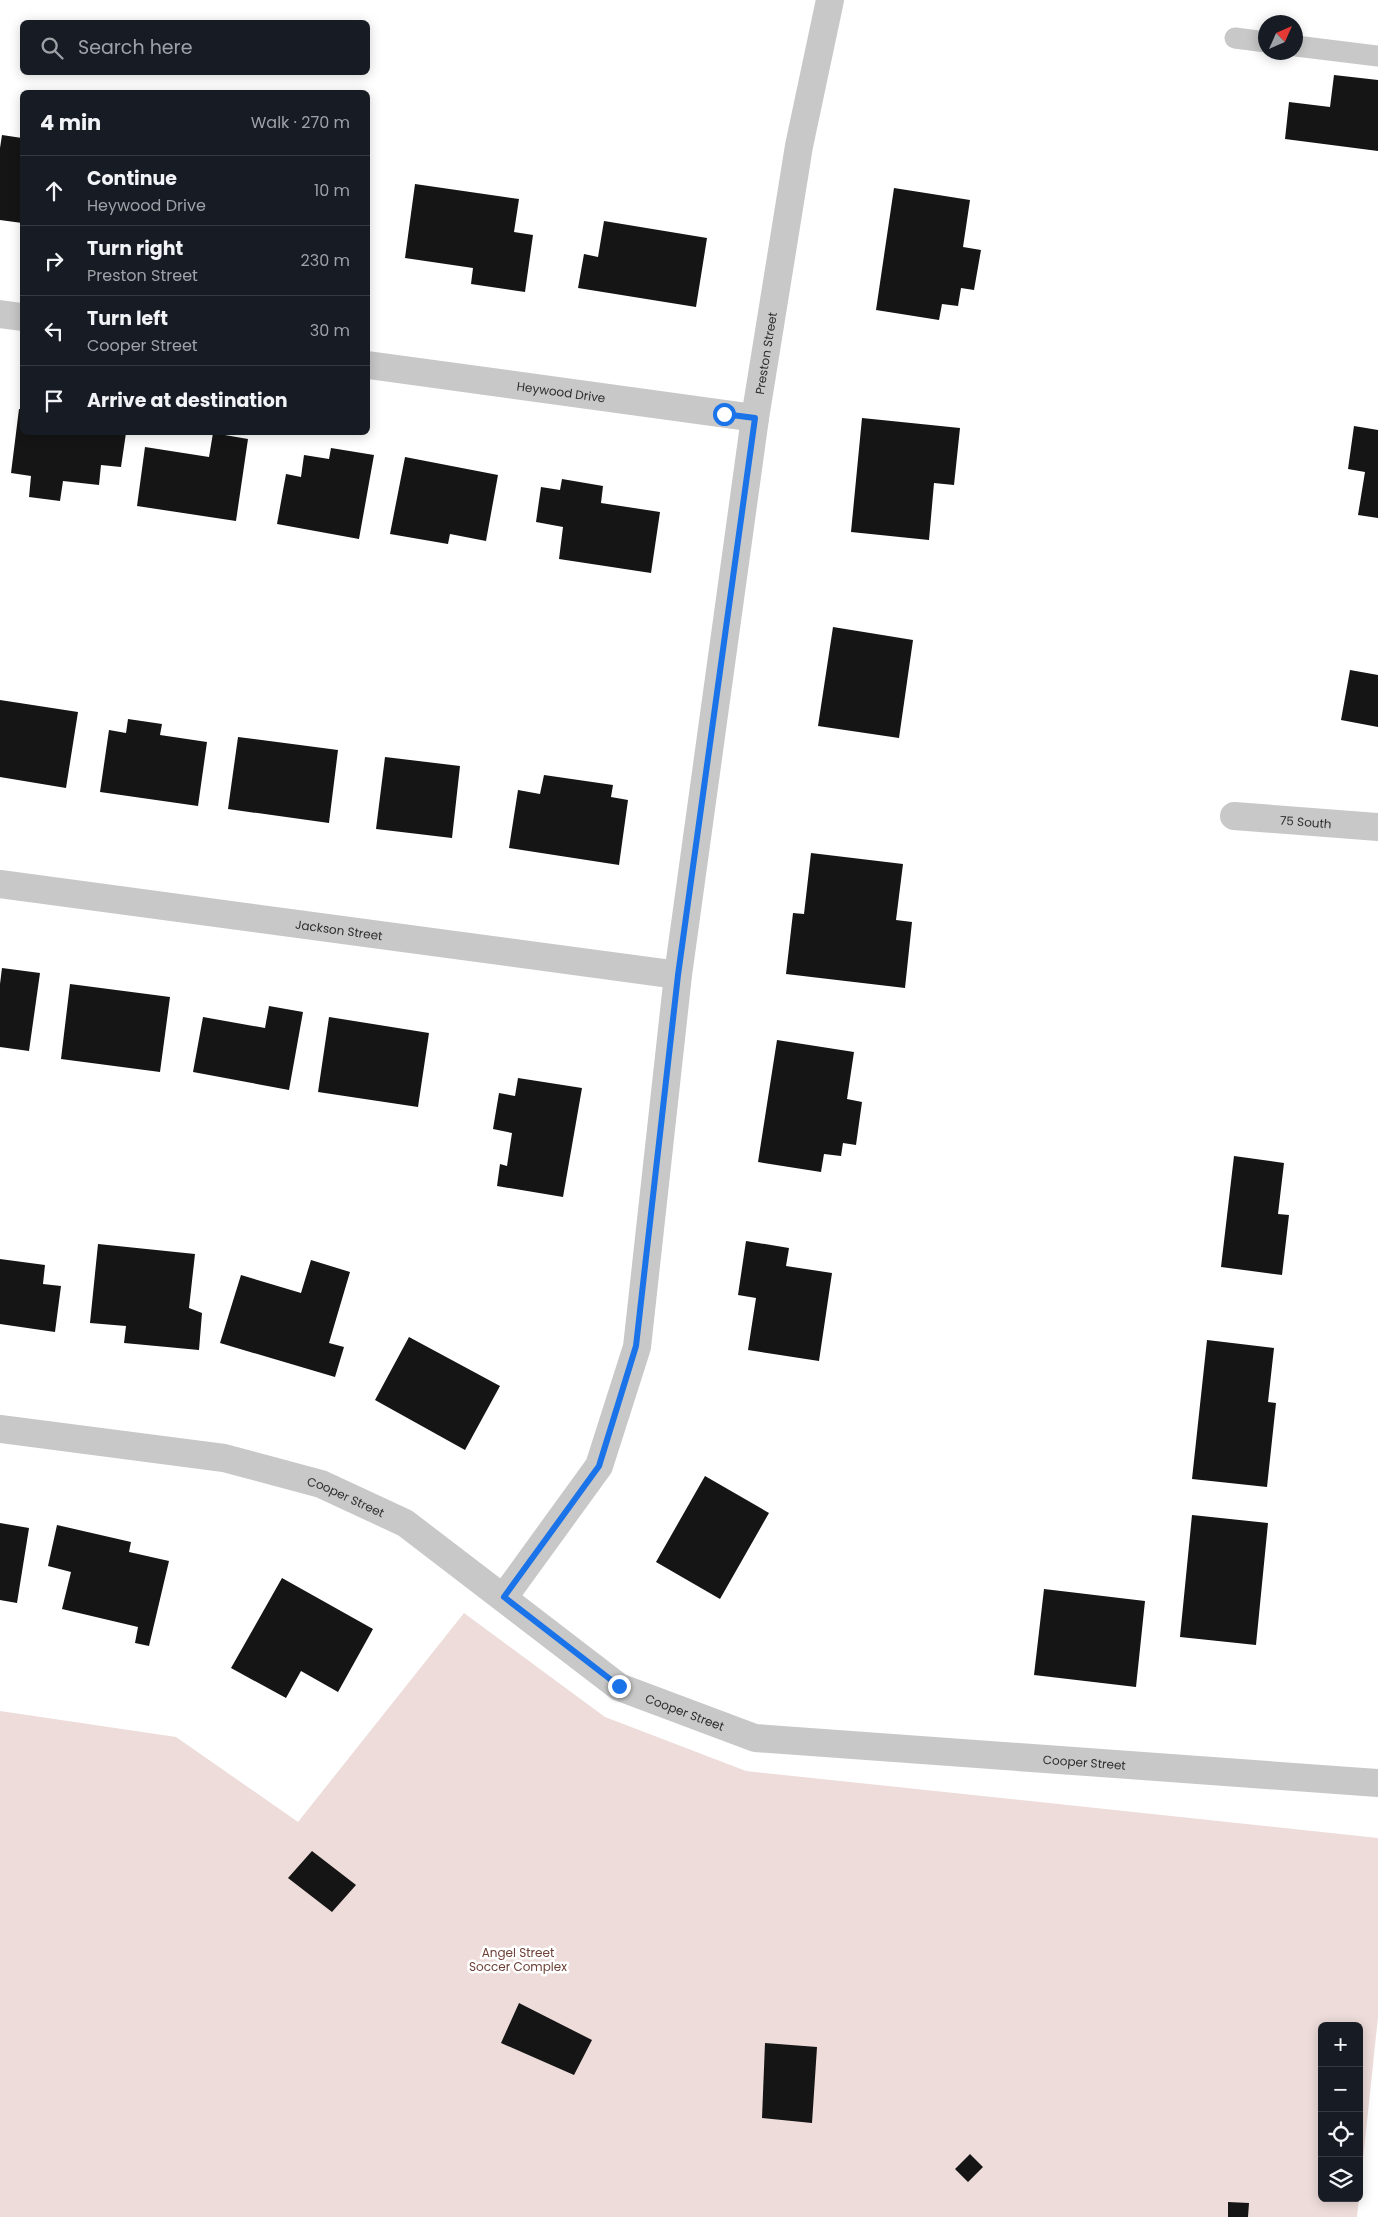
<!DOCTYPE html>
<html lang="en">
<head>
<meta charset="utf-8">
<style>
	body { margin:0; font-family:Poppins,sans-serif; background:#242831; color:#f1f3f6 }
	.controls { position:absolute; right:15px; bottom:15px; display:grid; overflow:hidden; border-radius:8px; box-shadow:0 2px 12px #0003 }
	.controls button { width:45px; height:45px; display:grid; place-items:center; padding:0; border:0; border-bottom:1px solid #363941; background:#171b24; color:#f1f3f6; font:25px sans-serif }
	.compass { position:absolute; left:1258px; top:15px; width:45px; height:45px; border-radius:50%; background:#171b24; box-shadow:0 2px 12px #0003; rotate:45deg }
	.stop { position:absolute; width:15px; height:15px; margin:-11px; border:4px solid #1a73e8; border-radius:50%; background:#fff }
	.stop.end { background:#1a73e8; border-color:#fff; box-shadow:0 1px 5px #0008 }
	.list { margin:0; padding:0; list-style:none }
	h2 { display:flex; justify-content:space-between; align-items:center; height:65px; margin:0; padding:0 20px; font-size:21px }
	h2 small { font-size:16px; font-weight:400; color:#9ea1a6 }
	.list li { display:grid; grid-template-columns:32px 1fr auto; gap:15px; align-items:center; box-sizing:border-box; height:70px; padding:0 20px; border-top:1px solid #363941 }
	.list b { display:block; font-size:19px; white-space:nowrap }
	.list p { margin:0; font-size:16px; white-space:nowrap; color:#9ea1a6 }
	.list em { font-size:16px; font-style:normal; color:#9ea1a6 }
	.icon { flex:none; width:28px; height:28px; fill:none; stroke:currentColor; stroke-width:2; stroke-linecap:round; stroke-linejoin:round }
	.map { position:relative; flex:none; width:1378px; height:2217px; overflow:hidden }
	.search { position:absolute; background:#171b24; box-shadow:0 2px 12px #0003; left:20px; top:20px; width:350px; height:55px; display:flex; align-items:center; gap:12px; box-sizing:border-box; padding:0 18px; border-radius:8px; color:#9ea1a6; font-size:19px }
	.panel { position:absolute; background:#171b24; box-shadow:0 2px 12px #0003; left:20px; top:90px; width:350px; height:345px; border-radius:8px }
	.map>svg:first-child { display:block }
	.green { fill:#eddcd9 }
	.building { fill:#151515 }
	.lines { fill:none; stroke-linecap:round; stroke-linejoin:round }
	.service { stroke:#c8c8c8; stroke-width:21 }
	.minor { stroke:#c8c8c8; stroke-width:28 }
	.route { stroke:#1a73e8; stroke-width:6 }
	.labels { text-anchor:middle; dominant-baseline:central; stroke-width:5; stroke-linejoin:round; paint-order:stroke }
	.street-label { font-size:12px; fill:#2e2e2e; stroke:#fff }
	.park-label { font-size:12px; fill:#6e4137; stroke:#fff }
</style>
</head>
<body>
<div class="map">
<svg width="1378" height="2217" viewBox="0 0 1378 2217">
	<rect width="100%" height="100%" fill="#fff"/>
	<path class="green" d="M 464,1613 L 605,1717 L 746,1771 L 1378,1838 L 1378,2017 L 1359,2197 L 1359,2026 L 1322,2026 L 1322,2198 L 1359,2198 L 1357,2217 L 0,2217 L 0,1711 L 176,1737 L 298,1822 Z"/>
	<path class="building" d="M 1334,75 L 1378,80 L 1378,151 L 1285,139 L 1289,102 L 1330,107 Z
		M 2,135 L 22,138 L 22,223 L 0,220 L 0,148 Z
		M 415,184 L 519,199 L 514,232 L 533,235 L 525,292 L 471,284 L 473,268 L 405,258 Z
		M 894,188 L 970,200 L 963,247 L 981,250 L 974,290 L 961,288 L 958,306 L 942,304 L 939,320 L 876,310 Z
		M 604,221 L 707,238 L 696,307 L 578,288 L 584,254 L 598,257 Z
		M 19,409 L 22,409 L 22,432 L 126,433 L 121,467 L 101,465 L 99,485 L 63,481 L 60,501 L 29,497 L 31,476 L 11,473 Z
		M 862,418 L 960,428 L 954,485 L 934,483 L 929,540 L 851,532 Z
		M 1354,426 L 1378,430 L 1378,518 L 1358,515 L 1365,472 L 1348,469 Z
		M 213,433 L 248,439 L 236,521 L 137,506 L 145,447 L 209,457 Z
		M 331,448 L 374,455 L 359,539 L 277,524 L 286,474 L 301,477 L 304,455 L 329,459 Z
		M 405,457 L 498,475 L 486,541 L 450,534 L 448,544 L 390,534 Z
		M 562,479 L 603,486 L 601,503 L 660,512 L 651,573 L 559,559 L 563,527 L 536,522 L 541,487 L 560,490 Z
		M 833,627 L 913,640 L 899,738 L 818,726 Z
		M 1350,670 L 1378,675 L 1378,727 L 1341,720 Z
		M 0,700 L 78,712 L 66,788 L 0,777 Z
		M 128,719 L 162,724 L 160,735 L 207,742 L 198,806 L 100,792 L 109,730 L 126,733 Z
		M 238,737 L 338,750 L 329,823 L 228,809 Z
		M 385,757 L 460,766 L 452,838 L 376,829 Z
		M 544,775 L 613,785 L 611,797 L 628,800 L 619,865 L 509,848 L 518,790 L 540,794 Z
		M 811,853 L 903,864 L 896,920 L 912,922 L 905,988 L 786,974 L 793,913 L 804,914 Z
		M 2,968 L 40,973 L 29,1051 L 0,1047 L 0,984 Z
		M 70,984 L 170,997 L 160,1072 L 61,1059 Z
		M 269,1006 L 303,1012 L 289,1090 L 193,1072 L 203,1017 L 265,1028 Z
		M 329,1017 L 429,1033 L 418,1107 L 318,1092 Z
		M 777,1040 L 854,1052 L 847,1099 L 862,1102 L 856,1145 L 843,1143 L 841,1156 L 824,1154 L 821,1172 L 758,1162 Z
		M 518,1078 L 582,1088 L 563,1197 L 497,1186 L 500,1164 L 507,1166 L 512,1133 L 493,1129 L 499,1093 L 515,1096 Z
		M 1234,1156 L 1284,1163 L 1278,1214 L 1289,1215 L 1282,1275 L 1221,1267 Z
		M 746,1241 L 789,1248 L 786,1266 L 832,1273 L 819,1361 L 748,1350 L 756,1298 L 738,1295 Z
		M 98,1244 L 195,1254 L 189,1308 L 202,1313 L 199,1350 L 124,1343 L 126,1326 L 90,1323 Z
		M 0,1259 L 45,1265 L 43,1284 L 61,1286 L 55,1332 L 0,1324 Z
		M 311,1260 L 350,1272 L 329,1343 L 344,1347 L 335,1377 L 220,1343 L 241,1275 L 301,1293 Z
		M 409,1337 L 500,1386 L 465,1450 L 375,1400 Z
		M 1207,1340 L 1274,1348 L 1268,1402 L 1276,1403 L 1267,1487 L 1192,1479 Z
		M 705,1476 L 769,1513 L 720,1599 L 656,1562 Z
		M 1192,1515 L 1268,1523 L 1256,1645 L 1180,1637 Z
		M 0,1523 L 29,1528 L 17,1603 L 0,1600 Z
		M 57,1525 L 131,1542 L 129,1552 L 169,1561 L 149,1646 L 135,1643 L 138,1627 L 62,1609 L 71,1572 L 48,1566 Z
		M 282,1578 L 373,1629 L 338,1692 L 301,1671 L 286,1698 L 231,1668 Z
		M 1044,1589 L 1145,1601 L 1136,1687 L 1034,1675 Z
		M 312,1851 L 356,1885 L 332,1912 L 288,1878 Z
		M 519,2003 L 592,2040 L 574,2075 L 501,2043 Z
		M 765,2043 L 817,2047 L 812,2123 L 762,2118 Z
		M 970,2154 L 983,2167 L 968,2182 L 955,2169 Z
		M 1228,2202 L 1249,2203 L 1248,2217 L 1228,2217 Z"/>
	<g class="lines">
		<path class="service" d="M 1235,38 L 1266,42
			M 1296,46 L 1378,56"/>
		<g class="minor">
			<path d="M 0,314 L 22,317"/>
			<path id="s1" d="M 368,365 L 755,418"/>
			<path id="s2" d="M 1234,816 L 1378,827"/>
			<path id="s3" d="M 0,884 L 678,975"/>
			<path id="s4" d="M 0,1429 L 224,1458 L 321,1484 L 405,1523 L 619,1687 L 755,1738 L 1378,1783"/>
			<path id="s5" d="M 504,1597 L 599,1466 L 637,1347 L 678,975 L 755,418 L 799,146 L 830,0"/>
		</g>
	</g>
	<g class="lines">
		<path class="route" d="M 619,1686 L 504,1597 L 599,1466 L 636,1346 L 678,975 L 755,418 L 724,414"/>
	</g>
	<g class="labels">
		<g class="street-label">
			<text stroke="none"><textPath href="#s5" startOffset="1289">Preston Street</textPath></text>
			<text stroke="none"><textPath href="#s1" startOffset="195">Heywood Drive</textPath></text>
			<text stroke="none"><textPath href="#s2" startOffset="72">75 South</textPath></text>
			<text stroke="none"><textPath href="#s3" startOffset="342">Jackson Street</textPath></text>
			<text stroke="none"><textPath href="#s4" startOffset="354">Cooper Street</textPath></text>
			<text stroke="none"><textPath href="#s4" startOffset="759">Cooper Street</textPath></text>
			<text stroke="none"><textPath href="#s4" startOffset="1164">Cooper Street</textPath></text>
		</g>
		<g class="park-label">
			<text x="518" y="1952">Angel Street<tspan x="518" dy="14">Soccer Complex</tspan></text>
		</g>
	</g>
</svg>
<div class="controls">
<button>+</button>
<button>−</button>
<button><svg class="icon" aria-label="locate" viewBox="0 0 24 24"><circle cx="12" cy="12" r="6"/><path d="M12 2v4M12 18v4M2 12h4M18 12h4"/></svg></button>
<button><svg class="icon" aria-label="layers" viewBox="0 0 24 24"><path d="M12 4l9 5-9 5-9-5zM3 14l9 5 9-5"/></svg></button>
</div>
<svg class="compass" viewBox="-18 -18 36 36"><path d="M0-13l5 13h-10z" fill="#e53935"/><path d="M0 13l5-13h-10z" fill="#9ea1a6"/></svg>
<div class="stop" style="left:724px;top:414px"></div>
<div class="stop end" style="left:619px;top:1686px"></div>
<div class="search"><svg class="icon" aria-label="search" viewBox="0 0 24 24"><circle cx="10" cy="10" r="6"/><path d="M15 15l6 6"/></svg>Search here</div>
<section class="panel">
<h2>4 min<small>Walk · 270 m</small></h2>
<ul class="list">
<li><svg class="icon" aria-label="ahead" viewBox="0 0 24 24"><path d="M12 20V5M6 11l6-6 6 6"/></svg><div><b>Continue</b><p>Heywood Drive</p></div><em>10 m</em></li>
<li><svg class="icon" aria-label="right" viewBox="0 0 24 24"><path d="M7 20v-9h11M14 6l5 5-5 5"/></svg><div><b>Turn right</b><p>Preston Street</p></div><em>230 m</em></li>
<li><svg class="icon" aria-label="left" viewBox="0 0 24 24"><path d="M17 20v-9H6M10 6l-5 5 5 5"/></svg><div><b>Turn left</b><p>Cooper Street</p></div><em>30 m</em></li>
<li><svg class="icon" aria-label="arrive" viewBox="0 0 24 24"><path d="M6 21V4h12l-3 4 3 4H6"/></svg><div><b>Arrive at destination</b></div></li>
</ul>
</section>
</div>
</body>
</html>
